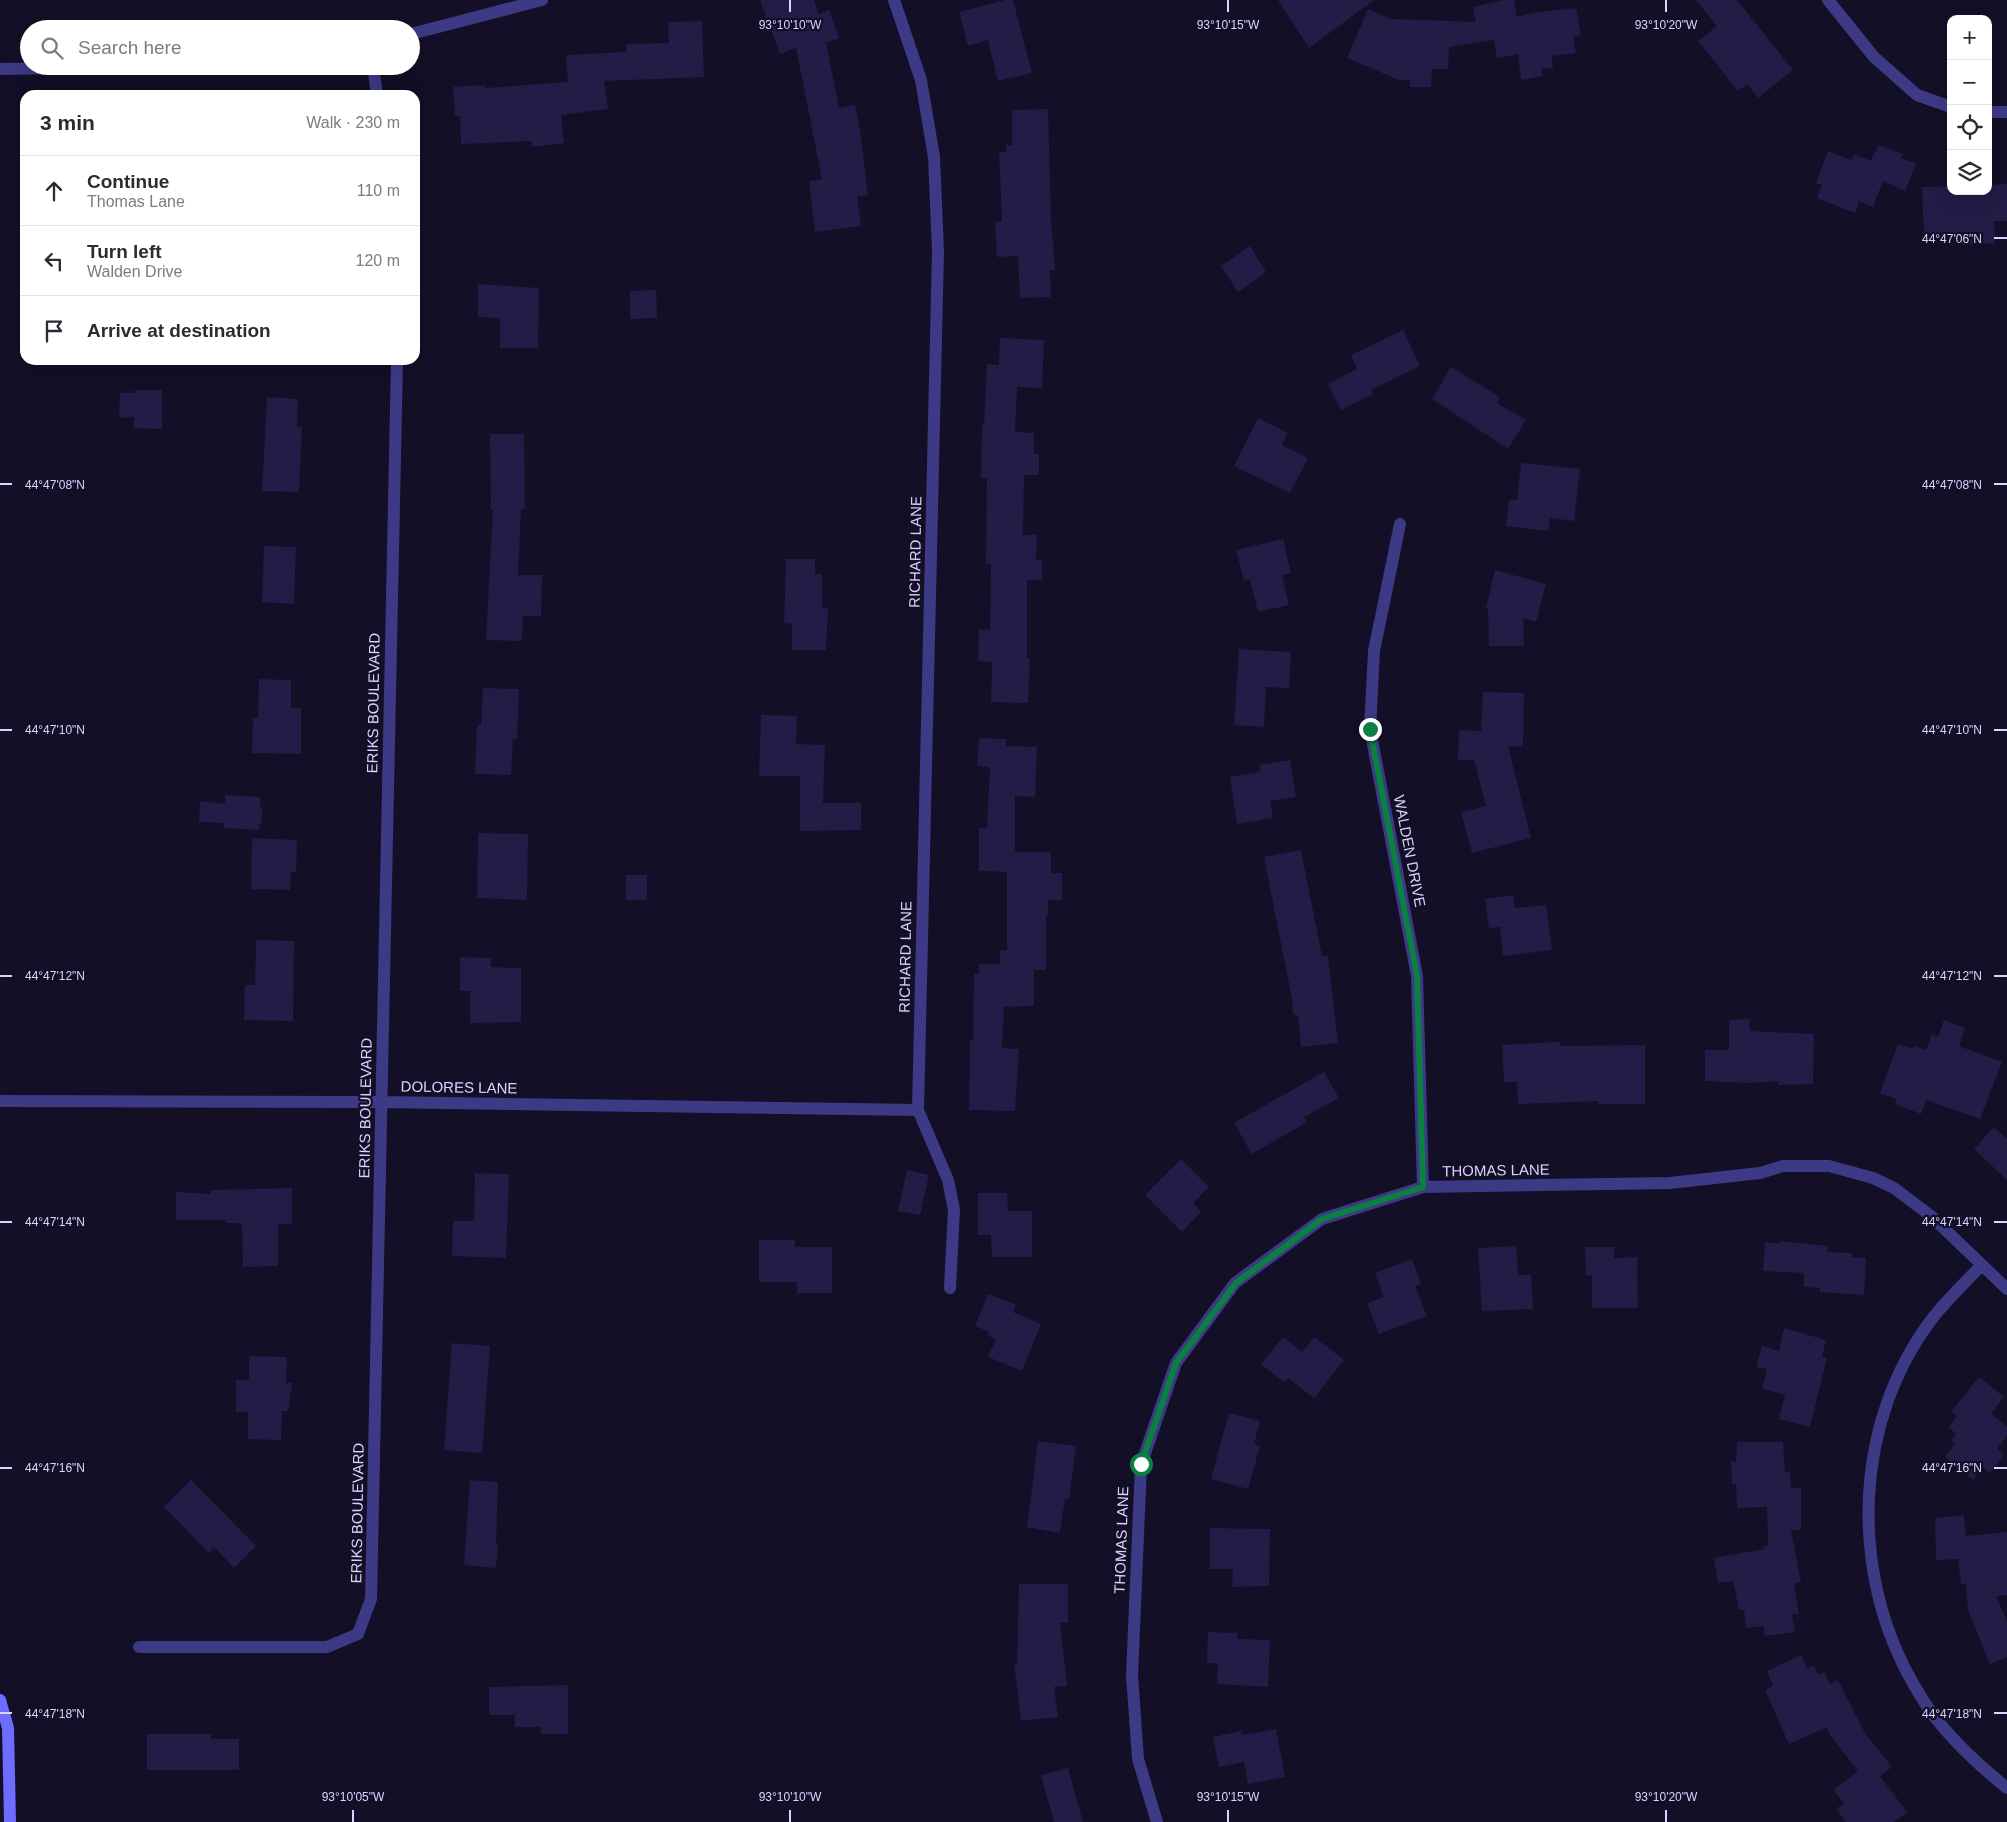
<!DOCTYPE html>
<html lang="en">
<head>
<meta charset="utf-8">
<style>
	body { margin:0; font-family:Helvetica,sans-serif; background:#f2f2f3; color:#2b2b33 }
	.controls { position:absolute; right:15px; top:15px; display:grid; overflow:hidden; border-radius:10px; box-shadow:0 5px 20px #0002 }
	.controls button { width:45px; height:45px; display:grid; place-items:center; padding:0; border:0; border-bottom:1px solid #e1e1e2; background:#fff; color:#2b2b33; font:25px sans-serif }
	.stop { position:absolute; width:15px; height:15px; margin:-11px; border:4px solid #0b8043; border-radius:50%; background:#fff }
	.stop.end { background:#0b8043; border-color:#fff; box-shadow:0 1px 5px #0008 }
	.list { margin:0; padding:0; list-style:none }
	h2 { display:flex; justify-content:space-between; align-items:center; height:65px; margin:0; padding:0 20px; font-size:21px }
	h2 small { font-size:16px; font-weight:400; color:#7c7c81 }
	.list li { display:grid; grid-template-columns:32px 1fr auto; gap:15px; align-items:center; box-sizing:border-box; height:70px; padding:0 20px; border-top:1px solid #e1e1e2 }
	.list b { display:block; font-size:19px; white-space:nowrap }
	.list p { margin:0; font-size:16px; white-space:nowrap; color:#7c7c81 }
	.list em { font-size:16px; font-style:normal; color:#7c7c81 }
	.icon { flex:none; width:28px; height:28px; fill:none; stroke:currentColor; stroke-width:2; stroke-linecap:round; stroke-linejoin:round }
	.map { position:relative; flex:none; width:2007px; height:1822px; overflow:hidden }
	.search { position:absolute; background:#fff; box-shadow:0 5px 20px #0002; left:20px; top:20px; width:400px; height:55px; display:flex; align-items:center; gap:12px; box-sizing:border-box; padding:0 18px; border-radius:28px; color:#7c7c81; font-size:19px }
	.panel { position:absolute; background:#fff; box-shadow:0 5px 20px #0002; left:20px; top:90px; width:400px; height:275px; border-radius:15px }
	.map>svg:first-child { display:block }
	.building { fill:#241b47 }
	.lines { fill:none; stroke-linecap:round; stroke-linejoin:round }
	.service { stroke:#3d3a85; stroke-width:12 }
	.minor { stroke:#3d3a85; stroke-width:12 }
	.secondary { stroke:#6f6bff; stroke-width:12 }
	.route { stroke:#0b8043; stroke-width:6 }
	.ticks { fill:none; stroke:#d9d4ff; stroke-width:2 }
	.labels { text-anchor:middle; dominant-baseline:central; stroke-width:4.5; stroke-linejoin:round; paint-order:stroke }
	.street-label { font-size:15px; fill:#d9d4ff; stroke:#130f26 }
	.ticks-label { font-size:12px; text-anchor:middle; fill:#d9d4ff; stroke:#130f26; stroke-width:4.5; stroke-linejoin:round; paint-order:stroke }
</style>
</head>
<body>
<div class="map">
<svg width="2007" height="1822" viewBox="0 0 2007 1822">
	<rect width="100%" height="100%" fill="#130f26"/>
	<path class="building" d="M 760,0 L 814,0 L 819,14 L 829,10 L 839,38 L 826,43 L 839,108 L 855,105 L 860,130 L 868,195 L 857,196 L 861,226 L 815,232 L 809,181 L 822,179 L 796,48 L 780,54 Z
		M 1005,0 L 1013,0 L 1032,73 L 998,81 L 988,40 L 968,46 L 959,12 Z
		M 1278,0 L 1374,0 L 1309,48 Z
		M 1504,0 L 1514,0 L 1517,17 L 1538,12 L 1576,8 L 1581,35 L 1573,36 L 1576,53 L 1552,56 L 1553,68 L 1541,69 L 1543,76 L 1521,80 L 1518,54 L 1497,58 L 1494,40 L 1449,47 L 1448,69 L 1432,69 L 1431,87 L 1410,87 L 1410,80 L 1399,80 L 1347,58 L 1368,9 L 1391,19 L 1476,22 L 1473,7 Z
		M 1696,0 L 1737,0 L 1793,70 L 1758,98 L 1747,84 L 1738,91 L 1698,41 L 1717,26 Z
		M 702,21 L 704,77 L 604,81 L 608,109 L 561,115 L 564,143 L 532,147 L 531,141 L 461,144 L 460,116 L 455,116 L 453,87 L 485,85 L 485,88 L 568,82 L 566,55 L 627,52 L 626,44 L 669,43 L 668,22 Z
		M 1048,109 L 1051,219 L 1055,270 L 1050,270 L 1051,297 L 1020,298 L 1018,256 L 997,257 L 995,222 L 1002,221 L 999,152 L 1006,152 L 1006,145 L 1012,145 L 1012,110 Z
		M 1878,145 L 1903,154 L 1901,158 L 1916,164 L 1905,191 L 1883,181 L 1873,207 L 1859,201 L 1855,213 L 1817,198 L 1822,185 L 1816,183 L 1828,151 L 1852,160 L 1854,154 L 1871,161 Z
		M 2007,184 L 2007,221 L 1994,221 L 1995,243 L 1969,245 L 1969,232 L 1924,235 L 1922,187 L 1951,186 L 1951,191 L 1988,191 L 1988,185 Z
		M 1250,246 L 1266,272 L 1238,292 L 1221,266 Z
		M 478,284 L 539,288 L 538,348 L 500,348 L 500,318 L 478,317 Z
		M 656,290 L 657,318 L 630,319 L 630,291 Z
		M 1403,330 L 1420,366 L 1371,390 L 1373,394 L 1341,410 L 1328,384 L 1357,369 L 1351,355 Z
		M 1000,338 L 1044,340 L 1042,388 L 1017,387 L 1015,432 L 1034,433 L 1034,454 L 1039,454 L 1039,475 L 1024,475 L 1023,535 L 1037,535 L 1036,560 L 1042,560 L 1042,580 L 1027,580 L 1027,658 L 1030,658 L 1028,703 L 991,702 L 992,662 L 978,661 L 979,629 L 990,630 L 991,564 L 986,563 L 987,478 L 981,478 L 982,425 L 984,425 L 987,364 L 999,365 Z
		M 1451,367 L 1500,397 L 1497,403 L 1526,420 L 1508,449 L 1432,399 Z
		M 135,390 L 162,390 L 162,429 L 134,428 L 134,417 L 119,418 L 120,393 L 135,393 Z
		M 267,397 L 298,399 L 297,427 L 302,427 L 299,492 L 262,491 Z
		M 1258,418 L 1288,433 L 1282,445 L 1308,458 L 1290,493 L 1234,466 Z
		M 490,434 L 524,434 L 525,509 L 521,509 L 518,575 L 542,575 L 541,616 L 523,616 L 522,641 L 486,640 L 493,510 L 491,510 Z
		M 1521,463 L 1580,469 L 1574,521 L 1550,518 L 1548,531 L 1506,526 L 1509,500 L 1517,500 Z
		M 1283,539 L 1291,573 L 1282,575 L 1289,605 L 1258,612 L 1250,579 L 1244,581 L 1236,550 Z
		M 264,546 L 296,547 L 294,604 L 262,602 Z
		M 786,559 L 815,559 L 815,574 L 822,574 L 822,607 L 828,608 L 826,650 L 792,650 L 792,624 L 784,623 Z
		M 1495,570 L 1546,584 L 1536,622 L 1523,618 L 1524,646 L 1489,646 L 1488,609 L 1486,608 Z
		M 1239,649 L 1291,652 L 1289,688 L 1266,687 L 1264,727 L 1234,725 Z
		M 259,679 L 291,680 L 291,708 L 301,708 L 301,754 L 252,753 L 253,718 L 258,718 Z
		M 483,688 L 519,689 L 517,739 L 513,739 L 511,775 L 475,774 L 477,725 L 481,725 Z
		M 1483,692 L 1524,693 L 1523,747 L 1508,746 L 1531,838 L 1472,853 L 1461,812 L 1486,806 L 1474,760 L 1458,760 L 1459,730 L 1481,731 Z
		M 761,715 L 797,716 L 796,744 L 825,745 L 823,803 L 861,803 L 861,830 L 800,831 L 800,776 L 759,776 Z
		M 979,738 L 1006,739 L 1006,746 L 1037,747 L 1035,797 L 1015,796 L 1015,852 L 1051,852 L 1051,873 L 1062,873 L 1062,900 L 1048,900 L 1048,915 L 1046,915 L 1046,970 L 1034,970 L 1034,1006 L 1004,1007 L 1002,1048 L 1019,1049 L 1015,1111 L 969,1110 L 970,1040 L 973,1040 L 974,974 L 979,974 L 979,964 L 1000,964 L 1000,950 L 1007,950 L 1007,872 L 979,871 L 979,828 L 987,828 L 990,767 L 977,766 Z
		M 1290,760 L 1296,797 L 1270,801 L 1273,818 L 1237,824 L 1230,777 L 1260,772 L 1259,765 Z
		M 225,795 L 260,797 L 260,807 L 263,808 L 261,824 L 259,824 L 259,830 L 224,828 L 224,823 L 199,822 L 200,801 L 225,804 Z
		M 478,833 L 528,834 L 527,900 L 477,898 Z
		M 252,838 L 297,840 L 296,872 L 291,872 L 290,890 L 251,889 Z
		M 1301,850 L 1322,956 L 1328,956 L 1338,1043 L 1301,1047 L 1298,1015 L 1293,1015 L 1292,999 L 1264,857 Z
		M 626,875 L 647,875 L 647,900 L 626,900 Z
		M 1513,895 L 1515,908 L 1546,905 L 1552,950 L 1503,956 L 1500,927 L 1489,928 L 1485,899 Z
		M 256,940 L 294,941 L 293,1021 L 244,1020 L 245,985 L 255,985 Z
		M 460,957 L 491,958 L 491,967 L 521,968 L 521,1022 L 470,1023 L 470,991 L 460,991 Z
		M 1749,1019 L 1750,1031 L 1814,1034 L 1813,1084 L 1778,1085 L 1778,1081 L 1748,1083 L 1705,1081 L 1705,1050 L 1729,1050 L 1729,1020 Z
		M 1944,1020 L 1965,1028 L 1959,1046 L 2002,1062 L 1980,1119 L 1926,1100 L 1921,1114 L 1895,1104 L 1896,1099 L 1880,1093 L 1898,1044 L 1913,1049 L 1914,1046 L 1926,1050 L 1932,1034 L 1938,1037 Z
		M 1560,1042 L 1560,1046 L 1645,1045 L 1645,1104 L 1599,1104 L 1599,1101 L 1518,1104 L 1517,1082 L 1504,1082 L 1502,1045 Z
		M 1324,1072 L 1339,1098 L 1304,1117 L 1307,1122 L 1252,1154 L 1234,1123 Z
		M 1994,1127 L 2007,1139 L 2007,1180 L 1974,1149 Z
		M 1181,1159 L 1209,1187 L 1193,1203 L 1201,1212 L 1182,1232 L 1145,1195 Z
		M 907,1170 L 929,1175 L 920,1215 L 898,1211 Z
		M 475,1173 L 509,1174 L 506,1258 L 452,1256 L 453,1221 L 474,1221 Z
		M 292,1188 L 292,1224 L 278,1224 L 278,1266 L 243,1267 L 242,1223 L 226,1223 L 226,1220 L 176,1220 L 176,1192 L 210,1194 L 211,1190 Z
		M 978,1193 L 1007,1193 L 1008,1211 L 1032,1211 L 1032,1257 L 992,1257 L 991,1235 L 978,1235 Z
		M 759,1240 L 795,1240 L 795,1247 L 832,1247 L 832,1293 L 797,1293 L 797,1282 L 759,1282 Z
		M 1780,1241 L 1828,1246 L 1827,1252 L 1852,1253 L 1852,1257 L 1866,1258 L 1864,1295 L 1820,1292 L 1820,1288 L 1804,1287 L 1804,1273 L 1763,1271 L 1765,1242 L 1780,1244 Z
		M 1516,1246 L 1518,1275 L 1531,1275 L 1533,1309 L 1482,1311 L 1478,1248 Z
		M 1585,1247 L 1614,1247 L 1614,1258 L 1637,1257 L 1638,1308 L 1592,1308 L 1592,1275 L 1586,1276 Z
		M 1412,1259 L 1421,1284 L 1415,1286 L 1427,1316 L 1379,1334 L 1367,1303 L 1384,1297 L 1375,1273 Z
		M 988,1294 L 1016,1305 L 1013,1312 L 1041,1324 L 1022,1371 L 988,1357 L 996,1339 L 988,1336 L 989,1332 L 975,1326 Z
		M 1784,1328 L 1826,1340 L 1822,1357 L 1827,1358 L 1810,1427 L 1779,1419 L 1785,1395 L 1762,1389 L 1767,1369 L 1756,1367 L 1762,1346 L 1779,1351 Z
		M 1283,1337 L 1302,1352 L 1314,1337 L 1344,1360 L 1314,1398 L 1288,1378 L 1284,1382 L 1261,1364 Z
		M 452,1343 L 490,1346 L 482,1453 L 444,1450 Z
		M 249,1356 L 287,1357 L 286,1383 L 292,1383 L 288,1411 L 282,1411 L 281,1440 L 248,1439 L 248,1412 L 236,1412 L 236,1380 L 249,1380 Z
		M 1979,1377 L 2004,1397 L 1991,1414 L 2007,1426 L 2007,1436 L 1997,1449 L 2004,1455 L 1990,1473 L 1982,1467 L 1973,1480 L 1945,1457 L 1955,1444 L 1951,1441 L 1956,1434 L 1949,1427 L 1957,1416 L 1951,1412 Z
		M 1229,1413 L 1260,1421 L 1254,1444 L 1260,1446 L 1248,1489 L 1211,1479 Z
		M 1038,1441 L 1076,1446 L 1069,1499 L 1065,1498 L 1060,1533 L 1027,1527 Z
		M 1737,1442 L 1783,1442 L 1785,1472 L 1790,1472 L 1791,1488 L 1801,1488 L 1801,1530 L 1791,1530 L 1801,1582 L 1794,1584 L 1799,1614 L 1792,1615 L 1795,1632 L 1765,1636 L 1763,1626 L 1746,1628 L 1744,1610 L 1739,1610 L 1733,1581 L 1718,1583 L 1714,1558 L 1764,1549 L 1764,1546 L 1768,1545 L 1767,1507 L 1737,1508 L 1736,1484 L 1732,1484 L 1731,1461 L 1736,1462 Z
		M 191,1480 L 256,1546 L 234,1568 L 214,1547 L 209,1553 L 164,1507 Z
		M 470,1480 L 498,1482 L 496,1544 L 498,1544 L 496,1568 L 464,1565 Z
		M 1964,1515 L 1966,1536 L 2007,1532 L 2007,1595 L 1996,1596 L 2007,1621 L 2007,1657 L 1990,1664 L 1968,1610 L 1966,1584 L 1961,1584 L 1958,1559 L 1936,1560 L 1935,1518 Z
		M 1210,1528 L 1270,1529 L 1269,1586 L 1232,1587 L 1233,1569 L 1210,1569 Z
		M 1019,1584 L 1068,1584 L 1068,1623 L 1060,1623 L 1067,1686 L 1054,1687 L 1058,1717 L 1021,1721 L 1014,1663 L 1017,1663 Z
		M 1208,1632 L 1238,1633 L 1237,1639 L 1270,1640 L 1268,1687 L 1217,1684 L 1218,1663 L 1207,1663 Z
		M 1801,1655 L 1807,1668 L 1814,1665 L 1818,1675 L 1824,1672 L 1830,1684 L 1838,1680 L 1865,1733 L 1892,1767 L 1880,1776 L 1907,1812 L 1894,1822 L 1846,1822 L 1836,1809 L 1844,1803 L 1833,1790 L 1858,1771 L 1830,1735 L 1827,1727 L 1789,1744 L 1765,1690 L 1773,1686 L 1767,1671 Z
		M 568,1685 L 568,1734 L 541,1734 L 541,1727 L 515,1727 L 515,1715 L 489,1715 L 489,1687 Z
		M 1276,1729 L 1285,1777 L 1248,1784 L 1244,1762 L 1219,1767 L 1213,1737 L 1241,1731 L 1242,1735 Z
		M 147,1734 L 211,1734 L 211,1739 L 239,1739 L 239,1770 L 147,1770 Z
		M 1068,1768 L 1083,1822 L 1054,1822 L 1041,1775 Z"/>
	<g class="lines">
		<path class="service" d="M 918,1110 L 948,1180 L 954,1210 L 950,1288"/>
		<path class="minor" d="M 1828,0 L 1874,57 L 1917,95 L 1951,107
			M 411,34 L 542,0
			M 373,66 L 377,95
			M 0,69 L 183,66
			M 1988,112 L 2007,112
			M 1400,524 L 1374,651 L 1370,729 L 1417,976 L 1423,1187
			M 0,1101 L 381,1102 L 918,1110 L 938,251 L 934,157 L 921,80 L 894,0
			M 1982,1265 C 1966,1281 1950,1297 1935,1315 C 1853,1419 1848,1572 1914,1685 C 1921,1697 1928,1709 1937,1720 C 1957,1745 1982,1768 2007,1788
			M 139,1647 L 327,1647 L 358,1634 L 371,1599 L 397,360
			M 1157,1822 L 1138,1759 L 1132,1676 L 1141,1465 L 1176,1363 L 1235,1283 L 1322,1219 L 1423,1187 L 1670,1183 L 1760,1173 L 1783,1166 L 1829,1166 L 1873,1178 L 1894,1188 L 1931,1216 L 2007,1289"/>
		<path class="secondary" d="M 0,1700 L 8,1728 L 10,1822"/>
	</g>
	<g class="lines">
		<path class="route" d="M 1141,1464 L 1176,1363 L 1236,1283 L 1322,1219 L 1423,1187 L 1417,976 L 1370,729"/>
	</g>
	<path class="ticks" d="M 790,0 L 790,12M 1228,0 L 1228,12M 1666,0 L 1666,12M 1994,238 L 2007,238M 0,484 L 12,484M 1994,484 L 2007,484M 0,730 L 12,730M 1994,730 L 2007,730M 0,976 L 12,976M 1994,976 L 2007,976M 0,1222 L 12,1222M 1994,1222 L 2007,1222M 0,1468 L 12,1468M 1994,1468 L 2007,1468M 0,1713 L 12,1713M 1994,1713 L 2007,1713M 353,1810 L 353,1822M 790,1810 L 790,1822M 1228,1810 L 1228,1822M 1666,1810 L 1666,1822"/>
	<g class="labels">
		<g class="street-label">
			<text transform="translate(915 552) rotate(-89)">RICHARD LANE</text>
			<text transform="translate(373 703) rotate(-89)">ERIKS BOULEVARD</text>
			<text transform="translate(1410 851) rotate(79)">WALDEN DRIVE</text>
			<text transform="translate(905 957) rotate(-89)">RICHARD LANE</text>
			<text transform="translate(459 1087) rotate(1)">DOLORES LANE</text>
			<text transform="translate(365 1108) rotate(-89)">ERIKS BOULEVARD</text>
			<text transform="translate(1496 1170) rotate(-1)">THOMAS LANE</text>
			<text transform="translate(357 1513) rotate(-89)">ERIKS BOULEVARD</text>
			<text transform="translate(1121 1540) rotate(-88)">THOMAS LANE</text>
		</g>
	</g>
	<g class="ticks-label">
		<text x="790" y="29">93°10'10"W</text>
		<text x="1228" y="29">93°10'15"W</text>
		<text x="1666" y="29">93°10'20"W</text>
		<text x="1952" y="243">44°47'06"N</text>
		<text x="1952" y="489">44°47'08"N</text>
		<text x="55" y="489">44°47'08"N</text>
		<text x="1952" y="734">44°47'10"N</text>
		<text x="55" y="734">44°47'10"N</text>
		<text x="1952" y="980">44°47'12"N</text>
		<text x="55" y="980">44°47'12"N</text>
		<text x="1952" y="1226">44°47'14"N</text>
		<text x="55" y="1226">44°47'14"N</text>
		<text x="1952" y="1472">44°47'16"N</text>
		<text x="55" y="1472">44°47'16"N</text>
		<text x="1952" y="1718">44°47'18"N</text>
		<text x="55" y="1718">44°47'18"N</text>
		<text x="353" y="1801">93°10'05"W</text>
		<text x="790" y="1801">93°10'10"W</text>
		<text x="1228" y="1801">93°10'15"W</text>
		<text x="1666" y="1801">93°10'20"W</text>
	</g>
</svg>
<div class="controls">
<button>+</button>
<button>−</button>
<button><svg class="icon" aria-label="locate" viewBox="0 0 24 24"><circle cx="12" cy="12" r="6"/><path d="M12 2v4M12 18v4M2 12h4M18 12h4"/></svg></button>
<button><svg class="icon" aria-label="layers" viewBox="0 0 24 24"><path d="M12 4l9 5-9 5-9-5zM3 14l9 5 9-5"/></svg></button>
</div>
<div class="stop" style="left:1141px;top:1464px"></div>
<div class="stop end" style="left:1370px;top:729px"></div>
<div class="search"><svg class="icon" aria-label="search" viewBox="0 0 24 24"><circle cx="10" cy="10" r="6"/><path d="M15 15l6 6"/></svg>Search here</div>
<section class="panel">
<h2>3 min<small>Walk · 230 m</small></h2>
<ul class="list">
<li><svg class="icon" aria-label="ahead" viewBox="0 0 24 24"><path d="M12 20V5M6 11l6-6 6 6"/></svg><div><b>Continue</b><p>Thomas Lane</p></div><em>110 m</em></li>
<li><svg class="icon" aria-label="left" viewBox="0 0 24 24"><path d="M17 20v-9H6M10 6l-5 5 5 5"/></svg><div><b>Turn left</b><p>Walden Drive</p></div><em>120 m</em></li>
<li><svg class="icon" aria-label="arrive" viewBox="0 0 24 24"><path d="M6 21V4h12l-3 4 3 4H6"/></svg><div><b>Arrive at destination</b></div></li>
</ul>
</section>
</div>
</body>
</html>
